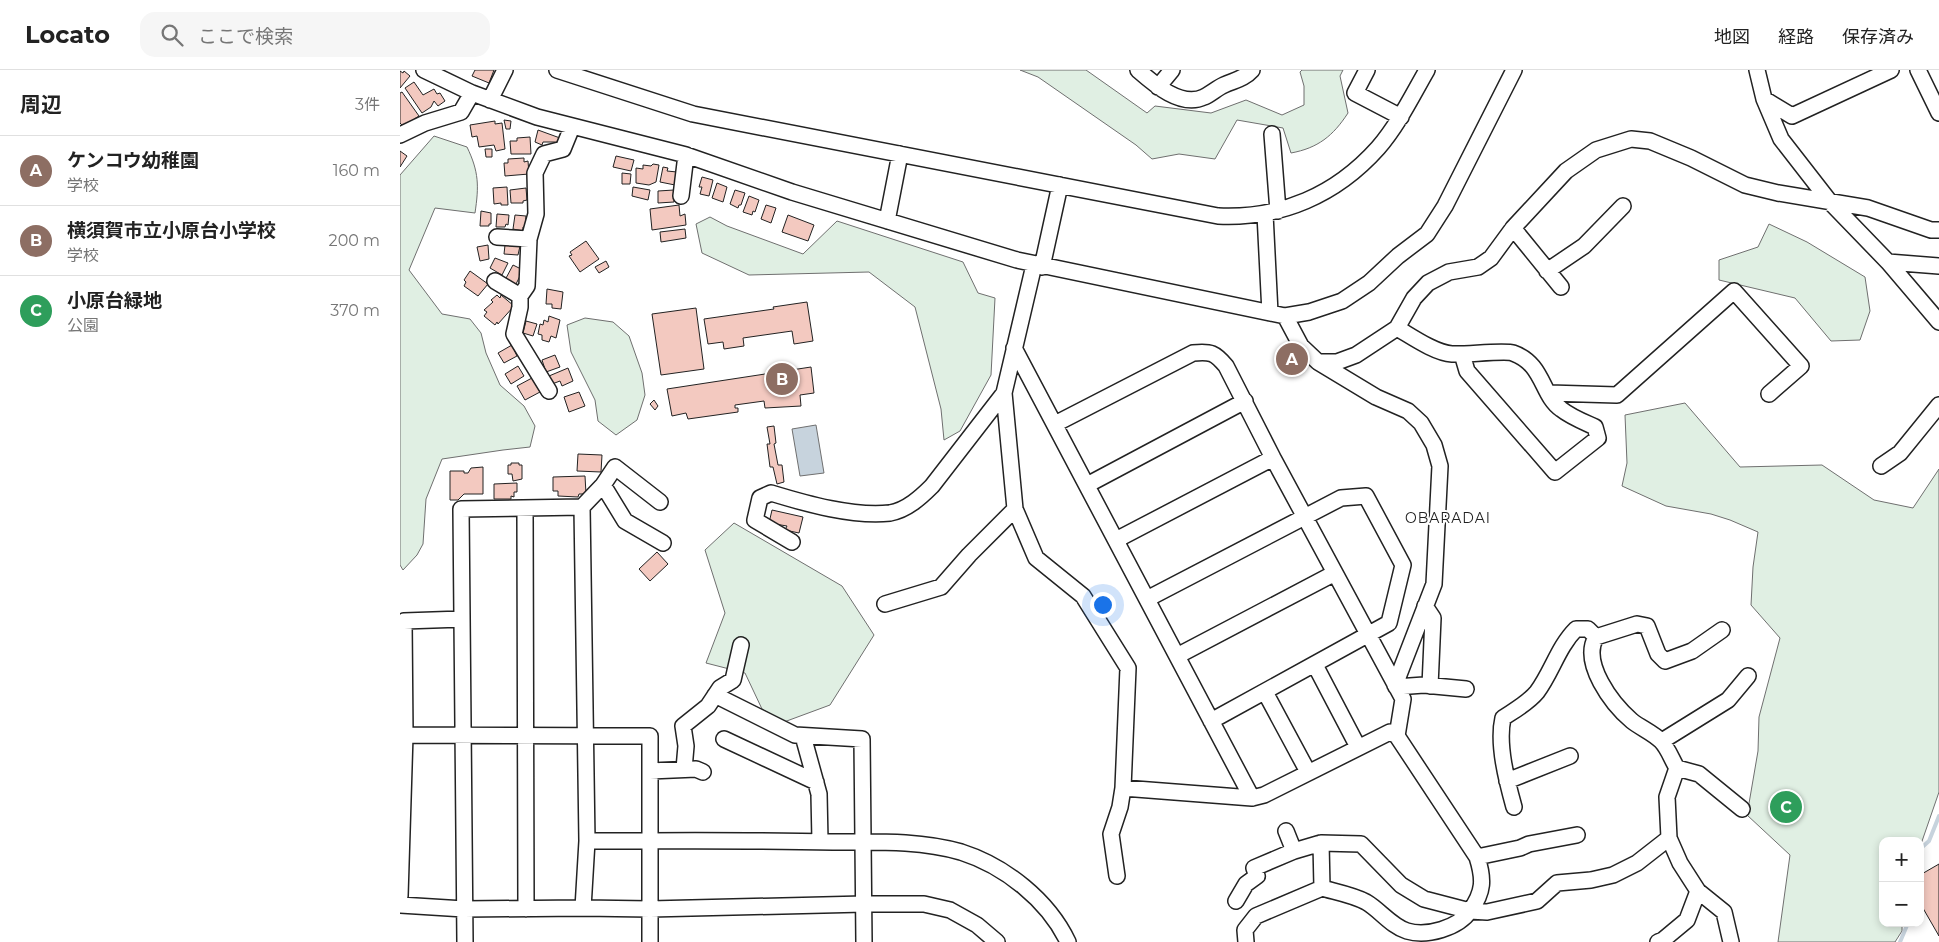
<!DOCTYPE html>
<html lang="ja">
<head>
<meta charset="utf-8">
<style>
	body { margin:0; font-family:Montserrat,"Noto Sans JP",sans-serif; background:#f6f6f6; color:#222 }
	.controls { position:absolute; right:15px; bottom:15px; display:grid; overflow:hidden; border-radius:10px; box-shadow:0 2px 8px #0003 }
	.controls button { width:45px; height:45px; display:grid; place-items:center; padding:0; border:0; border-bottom:1px solid #e0e0e0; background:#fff; color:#222; font:25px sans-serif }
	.you { position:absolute; left:702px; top:534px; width:18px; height:18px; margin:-12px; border:4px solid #fff; border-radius:50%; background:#1a73e8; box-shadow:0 0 0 8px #1a73e833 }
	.badge { display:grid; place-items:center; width:32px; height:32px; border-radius:50%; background:#1a73e8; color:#fff; font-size:16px; font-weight:700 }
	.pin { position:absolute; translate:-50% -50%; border:2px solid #fff; box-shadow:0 1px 5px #0006 }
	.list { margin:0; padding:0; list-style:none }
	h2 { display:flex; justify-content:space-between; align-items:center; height:65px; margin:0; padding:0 20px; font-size:21px }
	h2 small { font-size:16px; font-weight:400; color:#767676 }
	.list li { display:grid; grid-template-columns:32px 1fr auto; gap:15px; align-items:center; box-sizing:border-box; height:70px; padding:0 20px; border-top:1px solid #e0e0e0 }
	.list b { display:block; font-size:19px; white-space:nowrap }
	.list p { margin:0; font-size:16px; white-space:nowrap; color:#767676 }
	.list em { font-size:16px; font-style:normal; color:#767676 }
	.icon { flex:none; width:28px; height:28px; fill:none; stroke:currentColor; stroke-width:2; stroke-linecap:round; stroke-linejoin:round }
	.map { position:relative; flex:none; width:1539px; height:872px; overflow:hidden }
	header { display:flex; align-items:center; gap:30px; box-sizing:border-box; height:70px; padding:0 25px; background:#fff; border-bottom:1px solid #e0e0e0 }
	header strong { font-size:24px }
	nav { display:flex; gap:28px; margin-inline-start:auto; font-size:18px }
	.search { width:350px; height:45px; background:#f6f6f6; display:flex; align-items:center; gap:12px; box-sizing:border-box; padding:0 18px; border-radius:15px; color:#767676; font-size:19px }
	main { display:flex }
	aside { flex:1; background:#fff }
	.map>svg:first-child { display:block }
	.green { fill:#e0efe3; stroke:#6f6f6f }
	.water { fill:#c7d3dd; stroke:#6f6f6f }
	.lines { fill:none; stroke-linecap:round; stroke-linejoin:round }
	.stream { stroke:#c7d3dd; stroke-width:4 }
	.building { fill:#f3c9c0; stroke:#222 }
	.minor-casing { stroke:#222; stroke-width:18 }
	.minor { stroke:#fff; stroke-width:15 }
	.labels { text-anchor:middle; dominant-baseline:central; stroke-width:4; stroke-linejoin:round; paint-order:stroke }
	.neighbourhood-label { font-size:14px; letter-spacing:1px; fill:#222; stroke:#fff }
</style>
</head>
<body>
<header>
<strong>Locato</strong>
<div class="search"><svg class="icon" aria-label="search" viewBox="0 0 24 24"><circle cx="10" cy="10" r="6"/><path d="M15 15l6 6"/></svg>ここで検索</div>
<nav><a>地図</a><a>経路</a><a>保存済み</a></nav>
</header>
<main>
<aside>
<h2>周辺<small>3件</small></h2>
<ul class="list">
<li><span class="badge" style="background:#8d6e63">A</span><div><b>ケンコウ幼稚園</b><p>学校</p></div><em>160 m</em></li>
<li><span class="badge" style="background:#8d6e63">B</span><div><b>横須賀市立小原台小学校</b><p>学校</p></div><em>200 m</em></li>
<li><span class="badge" style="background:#2e9e5b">C</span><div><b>小原台緑地</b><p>公園</p></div><em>370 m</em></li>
</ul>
</aside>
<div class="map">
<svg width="1539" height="872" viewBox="0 0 1539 872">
	<rect width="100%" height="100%" fill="#fff"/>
	<path class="green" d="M 620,0 L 686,0 L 747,43 L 755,36 L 811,43 L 846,30 L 882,45 L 904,35 L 904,16 L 900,2 L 902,0 L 943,0 L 940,6 L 948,43 C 933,66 918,78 891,83 L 883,58 L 837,50 L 815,89 L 779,84 L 752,89 L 736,75 L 638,7 Z
		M 34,66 L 67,77 C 79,102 79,116 75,143 L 35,138 L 9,200 L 42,244 L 70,249 L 81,263 L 86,283 L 100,315 L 124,336 L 135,356 L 130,377 L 103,380 L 42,389 L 26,429 L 23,474 L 17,485 L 3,500 L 0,495 L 0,105 Z
		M 310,147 L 327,156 L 403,184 L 437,151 L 563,192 L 578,223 L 595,228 L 591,305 L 560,361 L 544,370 L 541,339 L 515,237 L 469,202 L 349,205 L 302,183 L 296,154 Z
		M 1369,154 L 1407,172 L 1465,207 L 1470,241 L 1460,270 L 1431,271 L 1395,228 L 1319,210 L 1319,190 L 1358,177 Z
		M 185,248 L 213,252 L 229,266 L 242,303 L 245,325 L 237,350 L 216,365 L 198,351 L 195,330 L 171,282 L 167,255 Z
		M 1285,333 L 1340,397 L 1422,395 L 1474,430 L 1513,438 L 1539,399 L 1539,722 L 1520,777 L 1520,771 L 1483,771 L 1483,853 L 1502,853 L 1502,861 L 1495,872 L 1378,872 L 1390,785 L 1347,745 L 1358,681 L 1359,647 L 1380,568 L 1351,535 L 1353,497 L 1358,462 L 1330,450 L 1311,444 L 1266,436 L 1222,416 L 1227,393 L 1225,345 Z
		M 334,453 L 442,516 L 474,565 L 430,635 L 384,652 L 362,639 L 345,603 L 306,593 L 325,543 L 305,480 Z"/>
	<path class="water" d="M 416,355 L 424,403 L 400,406 L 392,359 Z"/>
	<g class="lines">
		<path class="stream" d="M 1520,779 L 1529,771 L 1539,746
			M 1500,872 L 1508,853"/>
	</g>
	<path class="building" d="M 75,0 L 94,0 L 89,13 L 72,6 Z
		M 0,1 L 3,3 L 4,1 L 10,6 L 0,18 Z
		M 14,12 L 23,25 L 34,19 L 37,24 L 40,23 L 45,31 L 38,36 L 34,31 L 31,37 L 22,43 L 5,18 Z
		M 2,22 L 19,46 L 3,56 L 0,53 L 0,23 Z
		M 104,50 L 111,51 L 110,59 L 106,59 Z
		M 95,51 L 95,54 L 102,53 L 105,79 L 96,81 L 94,75 L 79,77 L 77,66 L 72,67 L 70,55 Z
		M 138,60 L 160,68 L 159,72 L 143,72 L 142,75 L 135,72 Z
		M 130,67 L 131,84 L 111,84 L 110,71 L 117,71 L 117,68 Z
		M 85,79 L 92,79 L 92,87 L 86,87 Z
		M 0,81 L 7,86 L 0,97 Z
		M 216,86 L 234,90 L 231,101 L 213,97 Z
		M 124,88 L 124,92 L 128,91 L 129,104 L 105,106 L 104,93 L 108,93 L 108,89 Z
		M 253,94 L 259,95 L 256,112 L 249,115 L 236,113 L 236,98 L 243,99 L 243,95 L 251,96 Z
		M 263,97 L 268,98 L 267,101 L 277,102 L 275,115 L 260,112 Z
		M 222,103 L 231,104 L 230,114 L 222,114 Z
		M 302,107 L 313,110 L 309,126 L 300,124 L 302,117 L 299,117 Z
		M 317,113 L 327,117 L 323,132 L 312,128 Z
		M 107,117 L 108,135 L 101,135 L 101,133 L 94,134 L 93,118 Z
		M 233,117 L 250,120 L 248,130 L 232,126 Z
		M 126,118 L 127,130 L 123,131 L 123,133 L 111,133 L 110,120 Z
		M 274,120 L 274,132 L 258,133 L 258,121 Z
		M 335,120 L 345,123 L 341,135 L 339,135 L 338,138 L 330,134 Z
		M 349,126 L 359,130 L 355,142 L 353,141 L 352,145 L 343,142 Z
		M 279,135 L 280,146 L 285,144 L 286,155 L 252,160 L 250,139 Z
		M 366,135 L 376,138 L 371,153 L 361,149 Z
		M 81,141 L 91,143 L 91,154 L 89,154 L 89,156 L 80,156 Z
		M 97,144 L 109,145 L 108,155 L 106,154 L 105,157 L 96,157 Z
		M 115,145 L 126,146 L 125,158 L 123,157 L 123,161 L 113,159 Z
		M 388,145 L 414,155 L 408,171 L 382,162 Z
		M 285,159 L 286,168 L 261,172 L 260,162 Z
		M 186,171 L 199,189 L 180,202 L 169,186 L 172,185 L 170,182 Z
		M 88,175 L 89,189 L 80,191 L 77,177 Z
		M 105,175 L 120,176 L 118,185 L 104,184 Z
		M 95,188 L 108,193 L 102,205 L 90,198 Z
		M 206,191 L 209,197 L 199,203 L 195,197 Z
		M 113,195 L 123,200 L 115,216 L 105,210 Z
		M 70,201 L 88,214 L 78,226 L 64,216 L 66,212 L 64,210 Z
		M 147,219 L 163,222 L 161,239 L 152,238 L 152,234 L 146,234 Z
		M 97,225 L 100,228 L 101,225 L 114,236 L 98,254 L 97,252 L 95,255 L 84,246 L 87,242 L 84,240 L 93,232 L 91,230 Z
		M 407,232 L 413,271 L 394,274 L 392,261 L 343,268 L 344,276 L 324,279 L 323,272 L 308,274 L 304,249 L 374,239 L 373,237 Z
		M 296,238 L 304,299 L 261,305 L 252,244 Z
		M 149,246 L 160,250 L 156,268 L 151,266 L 149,272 L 142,270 L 142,265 L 138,264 L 140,254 L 143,255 L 144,250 L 148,252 Z
		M 126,251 L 137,254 L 133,266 L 123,263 Z
		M 112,275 L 117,286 L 104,293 L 98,283 Z
		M 155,285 L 160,297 L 146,302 L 142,290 Z
		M 118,296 L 124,306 L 111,314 L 105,304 Z
		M 411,297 L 414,323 L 400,325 L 401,336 L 365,338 L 364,331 L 335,335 L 335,338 L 338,338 L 338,342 L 288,349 L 286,343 L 272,346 L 267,319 Z
		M 168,298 L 173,311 L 162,316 L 160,311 L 152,314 L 149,306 Z
		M 132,308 L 140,322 L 125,330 L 117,316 Z
		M 179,322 L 185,336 L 169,342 L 164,327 Z
		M 254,330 L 258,336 L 255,340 L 250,334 Z
		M 374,356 L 376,373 L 374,374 L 378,395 L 382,395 L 384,412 L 377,414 L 373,397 L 370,397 L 367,374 L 370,374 L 367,357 Z
		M 178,384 L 202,385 L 201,402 L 177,401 Z
		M 111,393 L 119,393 L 119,395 L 122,395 L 122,409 L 113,411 L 112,404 L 108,404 L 108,395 L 111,395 Z
		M 83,397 L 83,424 L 64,424 L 58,430 L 50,430 L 50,401 L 64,401 L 64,403 L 68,403 L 71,398 Z
		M 185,406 L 186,424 L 179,424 L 178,427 L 158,426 L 158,421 L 153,421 L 153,407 Z
		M 117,413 L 117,422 L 114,422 L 114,427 L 111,426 L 111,429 L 94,429 L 94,414 Z
		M 372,440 L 403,447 L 399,463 L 385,460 L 387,456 L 369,453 Z
		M 257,482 L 268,494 L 250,511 L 239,499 Z
		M 1539,794 L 1539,866 L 1520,833 L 1520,805 Z"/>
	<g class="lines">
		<defs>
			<path id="minor" d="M 24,0 L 72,23 L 137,47 L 286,85 L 392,122 L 617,190 L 885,246 L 909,242 L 942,231 L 969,213 L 998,186 L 1027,164 L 1045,136 L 1114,0
				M 157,0 L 293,44 L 818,146 C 881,149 936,125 978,78 C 998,55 1012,26 1027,0
				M 738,0 C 754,14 781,38 804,27 C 811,24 817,18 824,15 C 835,10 844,9 852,0
				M 967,0 L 955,23 L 1001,47
				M 1357,0 L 1364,29 L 1381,69 L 1430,132 L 1488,192 L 1539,252
				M 1518,0 L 1539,43
				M 758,17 L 772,0
				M 1364,29 L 1392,46 L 1491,0
				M 90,30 L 105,0
				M 872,64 L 878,141
				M 0,65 L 25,53 L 61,42 L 72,23
				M 281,126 L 286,85
				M 865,144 L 870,243
				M 487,151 L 500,84
				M 1113,158 L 1161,217
				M 97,167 L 129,169
				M 1488,192 L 1539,196
				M 634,195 L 604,323 L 615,439 L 636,488 L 683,526 L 728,598 L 723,718 L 720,737 L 711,764 L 717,806
				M 642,197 L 660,115
				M 1147,201 L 1184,176 L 1223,136
				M 95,211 L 120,226
				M 885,246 L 901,276 L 918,292 L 976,327 L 1008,341 L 1021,353 L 1034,375 L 1040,396 L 1034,514 L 995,615
				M 997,258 C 1011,266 1035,283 1052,284 C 1064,285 1105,280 1113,283 C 1144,294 1141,325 1161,339 C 1171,347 1184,352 1195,357 L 1198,368 L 1155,402 L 1067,301 L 1062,284
				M 614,278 L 852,728
				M 918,292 L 937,292 L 956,285 L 997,258 L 1014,228 L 1028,213 L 1049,202 L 1078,197 L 1091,188 L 1113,158 L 1166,101 L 1196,80 L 1231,69 L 1250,71 L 1291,88 L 1345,115 L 1378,123 L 1468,138 L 1531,160 L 1539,160
				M 149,321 L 114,264 L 120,237 L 120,226 L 127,216 L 129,169 L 136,144 L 135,103 L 144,84 L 163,79 L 172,57
				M 1149,323 L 1217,325 L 1334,221 L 1401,296 L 1369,324
				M 655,354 L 793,283 C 811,281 815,283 826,296 L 873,388 L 1003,629 L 997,666
				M 1481,396 L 1500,383 L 1539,335
				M 203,415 L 225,451 L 263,473
				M 687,415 L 845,331
				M 182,437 L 203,415 L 215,397 L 260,432
				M 125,438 L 126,839
				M 716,470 L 873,388
				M 392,472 L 355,450 L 360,428 L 371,423 C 407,434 453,447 490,443 C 507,440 521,427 532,416 L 604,323
				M 747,529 L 941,428 L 966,426 L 1003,495 L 989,553 L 811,651
				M 485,534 L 541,517 L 569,485 L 615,439
				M 1025,536 L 1033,548 L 1030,616
				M 1322,560 L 1292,581 L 1265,591 L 1258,584 L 1247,556 L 1237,554 L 1196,567 C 1181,593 1212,634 1232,651 C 1241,658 1253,663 1261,671 C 1268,678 1272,690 1277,698 L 1299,704 L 1342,739
				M 777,586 L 935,503
				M 915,595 L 958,677
				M 996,617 L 1024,615 L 1066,619
				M 865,622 L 908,702
				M 315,625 L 395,665 L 462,669 L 464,872
				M 0,665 L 250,666 L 250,872
				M 403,666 L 419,724 L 420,771
				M 324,669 L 416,712
				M 1262,671 L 1328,630 L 1348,606
				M 1277,698 L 1267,727 L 1269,768 L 1280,793 L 1298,821 L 1324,842 L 1331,872
				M 284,699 L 286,676 L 283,656 L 308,636 L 320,618 L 333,610 L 341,575
				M 250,701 L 296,699 L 303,702
				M 1107,711 L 1170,686
				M 723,718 L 852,728 L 864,725 L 990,662 L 997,666 L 1077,787 C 1084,809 1084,822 1070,841 C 1058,858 1027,867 1007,861 C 991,856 980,840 966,832 C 953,825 936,822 922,818 L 856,846 L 845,860 L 846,872
				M 1114,737 C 1107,712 1097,674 1103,648 C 1115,640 1128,633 1137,622 C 1152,602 1158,577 1176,559 L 1188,559 L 1196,567
				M 886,761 L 894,781
				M 187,771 C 269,771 351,770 433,772 C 475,772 520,770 561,782 C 605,796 648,830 668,872
				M 921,773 L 922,818
				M 1077,787 L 1120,778 L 1129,774 L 1177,765
				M 0,826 L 5,665 L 4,551 L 62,549
				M 836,831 L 846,814 L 857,806 L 854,798 L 894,781 L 921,773 L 961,774 L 1001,815 L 1024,829 L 1070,841 L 1087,842 L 1137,831 L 1157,813 L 1191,810 L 1213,805 L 1237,793 L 1269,768
				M 0,835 L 64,839 L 183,838 L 250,839 L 464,834 L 524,834 L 550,840 L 577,855 L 597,872
				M 65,872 L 61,439 L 182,437 L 187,771 L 183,838
				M 1258,872 L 1263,870 L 1287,850 L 1298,821"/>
		</defs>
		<use href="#minor" class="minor-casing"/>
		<use href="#minor" class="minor"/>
	</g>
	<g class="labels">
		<g class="neighbourhood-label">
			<text x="1048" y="448">OBARADAI</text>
		</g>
	</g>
</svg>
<div class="controls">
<button>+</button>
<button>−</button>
</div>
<div class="you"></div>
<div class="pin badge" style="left:892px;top:289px;background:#8d6e63">A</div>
<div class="pin badge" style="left:382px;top:309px;background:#8d6e63">B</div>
<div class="pin badge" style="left:1386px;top:737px;background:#2e9e5b">C</div>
</div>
</main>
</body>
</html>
